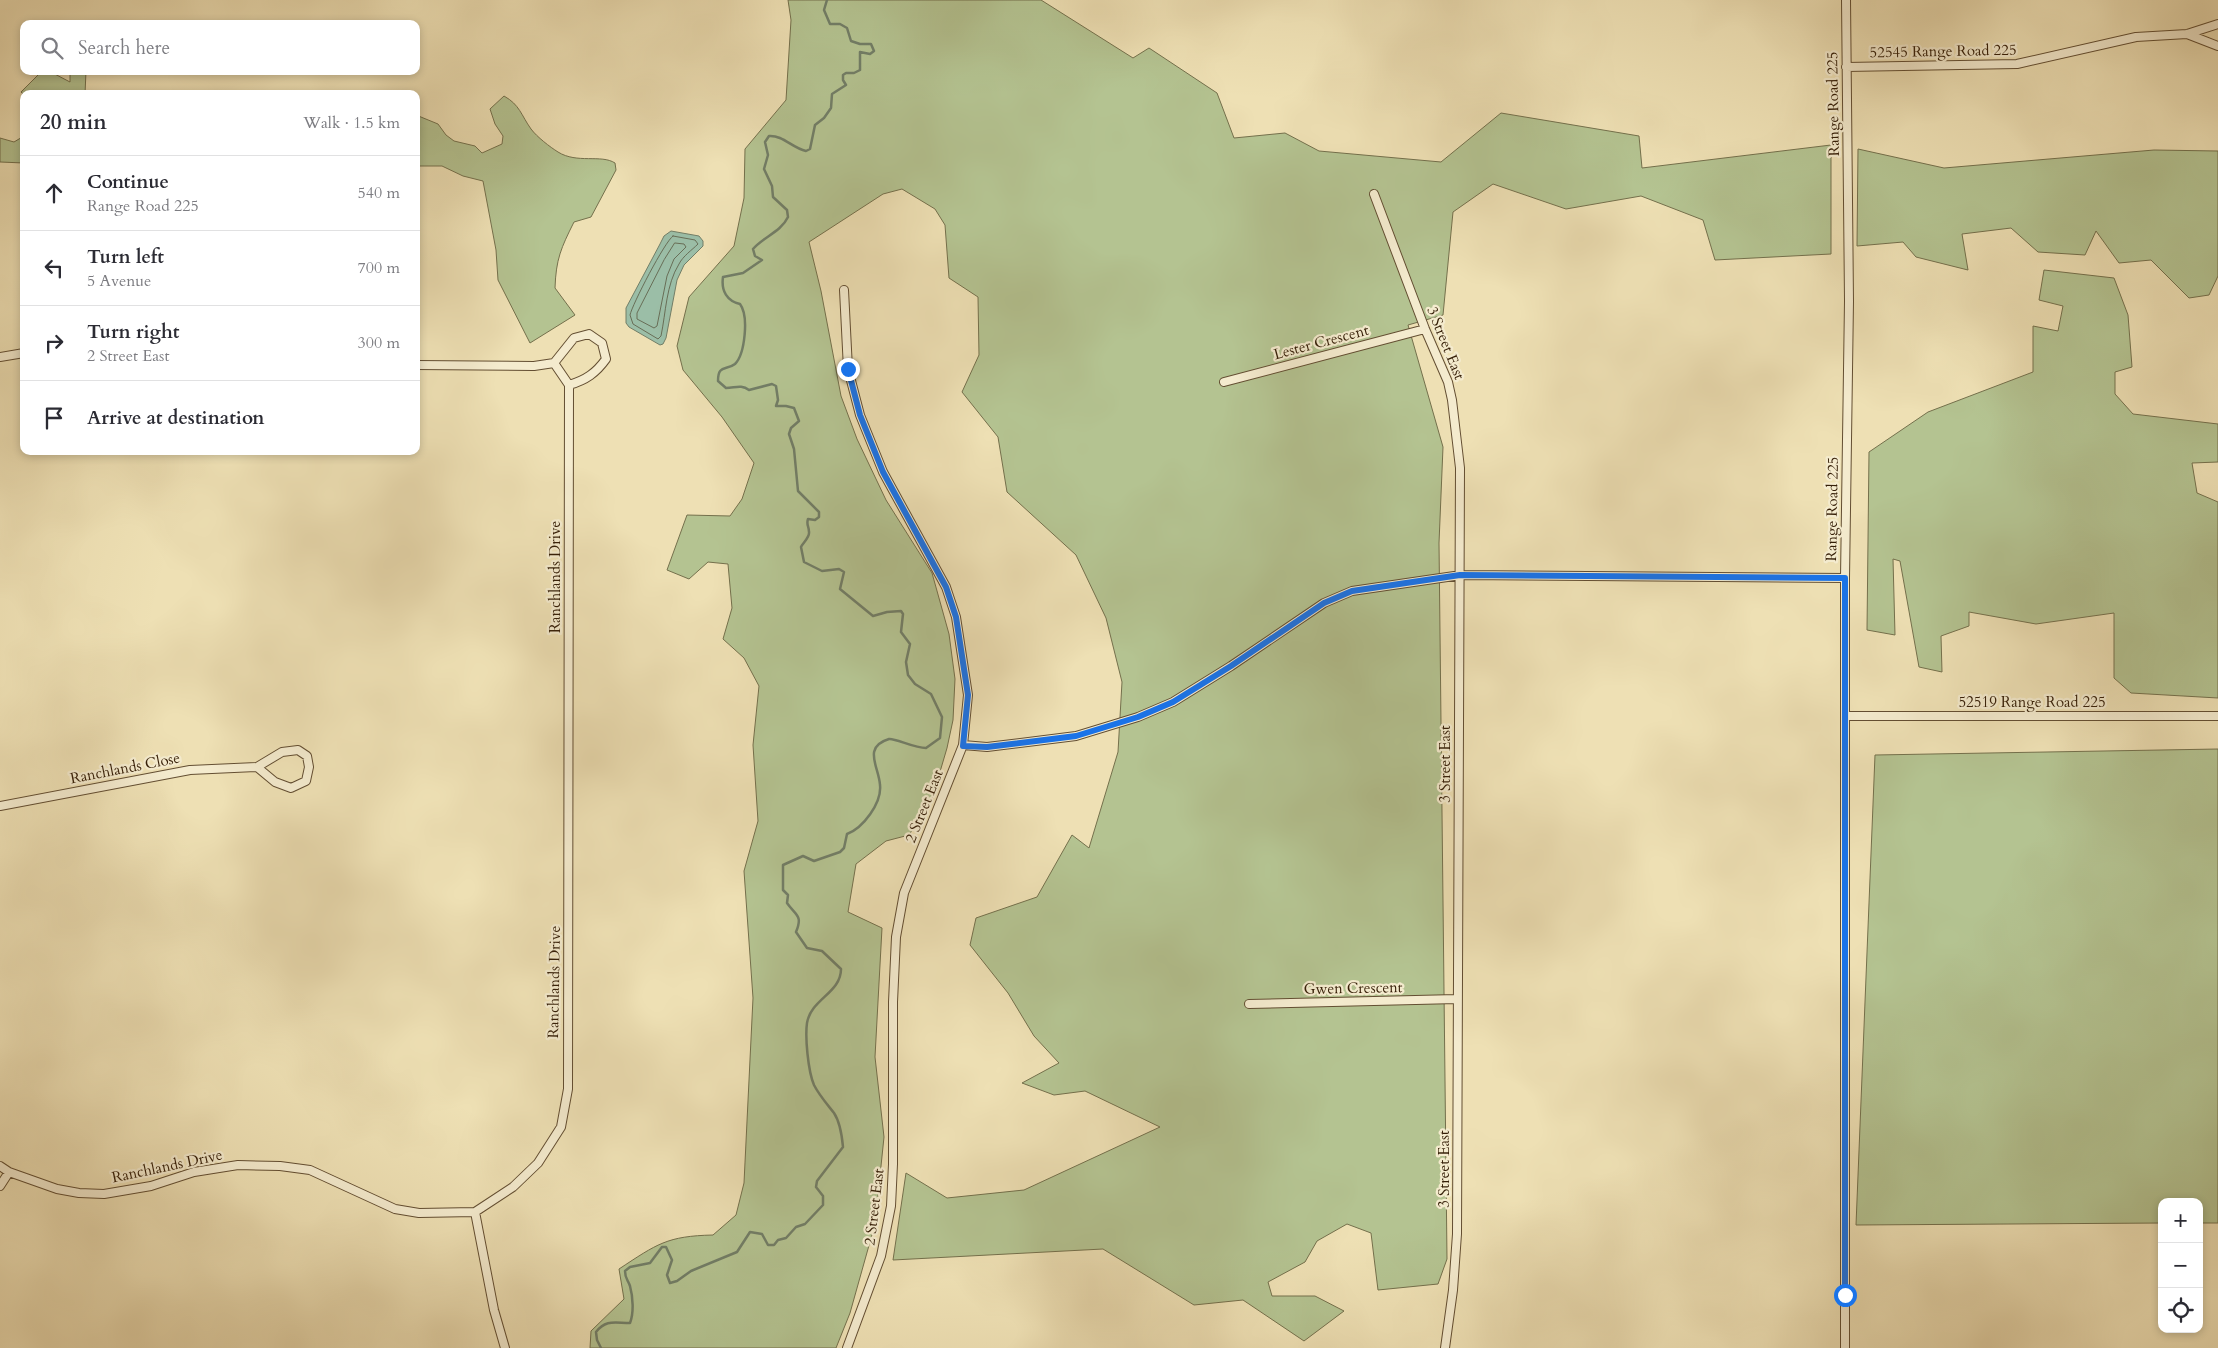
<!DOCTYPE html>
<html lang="en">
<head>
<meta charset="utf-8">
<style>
	body { margin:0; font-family:Cardo,serif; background:#f7f7f7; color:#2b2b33 }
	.controls { position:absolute; right:15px; bottom:15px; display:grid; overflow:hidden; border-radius:10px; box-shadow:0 2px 8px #0003 }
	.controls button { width:45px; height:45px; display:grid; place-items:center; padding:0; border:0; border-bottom:1px solid #e1e1e2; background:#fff; color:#2b2b33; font:25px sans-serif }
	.stop { position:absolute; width:15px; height:15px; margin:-11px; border:4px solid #1a73e8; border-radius:50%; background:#fff }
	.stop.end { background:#1a73e8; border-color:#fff; box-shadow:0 1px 5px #0008 }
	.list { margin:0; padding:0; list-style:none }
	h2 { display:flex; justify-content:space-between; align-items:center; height:65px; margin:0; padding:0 20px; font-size:21px }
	h2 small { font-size:16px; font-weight:400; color:#7c7c81 }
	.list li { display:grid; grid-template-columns:32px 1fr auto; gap:15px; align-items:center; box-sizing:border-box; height:75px; padding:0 20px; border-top:1px solid #e1e1e2 }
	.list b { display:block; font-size:19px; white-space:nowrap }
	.list p { margin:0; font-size:16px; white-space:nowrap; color:#7c7c81 }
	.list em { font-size:16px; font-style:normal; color:#7c7c81 }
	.icon { flex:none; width:28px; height:28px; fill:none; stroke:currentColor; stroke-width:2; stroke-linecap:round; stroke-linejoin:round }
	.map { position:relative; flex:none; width:2218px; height:1348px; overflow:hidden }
	.search { position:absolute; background:#fff; box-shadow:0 2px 8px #0003; left:20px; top:20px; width:400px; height:55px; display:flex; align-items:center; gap:12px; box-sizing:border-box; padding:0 18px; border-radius:10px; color:#7c7c81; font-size:19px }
	.panel { position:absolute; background:#fff; box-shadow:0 2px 8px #0003; left:20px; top:90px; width:400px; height:365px; border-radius:10px }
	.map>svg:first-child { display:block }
	.green { fill:#b4c391; stroke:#74704c }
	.water { fill:#9bbea7; stroke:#727e67 }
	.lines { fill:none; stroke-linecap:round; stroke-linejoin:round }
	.shore { stroke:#686e57; stroke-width:1 }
	.stream { stroke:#727e67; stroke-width:2.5 }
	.minor-casing { stroke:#634e32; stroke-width:10 }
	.minor { stroke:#f4ebce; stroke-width:8 }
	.route { stroke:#1a73e8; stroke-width:6 }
	.labels { text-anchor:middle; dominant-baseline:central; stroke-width:4.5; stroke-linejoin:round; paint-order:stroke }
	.street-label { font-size:15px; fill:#351e07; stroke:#f4ebce }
</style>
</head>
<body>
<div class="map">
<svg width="2218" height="1348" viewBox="0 0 2218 1348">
	<rect width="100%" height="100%" fill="#eee0b4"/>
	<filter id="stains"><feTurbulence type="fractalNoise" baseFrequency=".004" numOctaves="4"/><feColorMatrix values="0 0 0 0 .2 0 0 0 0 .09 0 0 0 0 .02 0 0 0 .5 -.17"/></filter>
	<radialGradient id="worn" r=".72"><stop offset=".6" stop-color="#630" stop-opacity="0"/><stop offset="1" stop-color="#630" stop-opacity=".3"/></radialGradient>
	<path class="green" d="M 788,0 L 1041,0 L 1133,58 L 1149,48 L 1217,93 L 1234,138 L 1285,133 L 1319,151 L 1441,162 L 1501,113 L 1639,136 L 1642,168 L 1831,145 L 1831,254 L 1715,260 L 1703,220 L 1641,196 L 1566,209 L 1493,184 L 1453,212 L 1443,315 L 1408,325 L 1443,447 L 1439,543 L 1447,1259 L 1438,1284 L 1378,1290 L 1371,1233 L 1347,1224 L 1317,1241 L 1305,1262 L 1268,1282 L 1272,1296 L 1315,1296 L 1344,1311 L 1304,1341 L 1243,1300 L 1194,1305 L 1103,1249 L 893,1260 L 906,1173 L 947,1198 L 1024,1190 L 1160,1127 L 1085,1091 L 1054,1095 L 1022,1083 L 1059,1063 L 1034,1036 L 1008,993 L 970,945 L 976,918 L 1037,897 L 1072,835 L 1089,848 L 1118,752 L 1122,682 L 1106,618 L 1076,555 L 1007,492 L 998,437 L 962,392 L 979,355 L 978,297 L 949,278 L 945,225 L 935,209 L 902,189 L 883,194 L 809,242 L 821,291 L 841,396 L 857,439 L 886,500 L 932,573 L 949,634 L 955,679 L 953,720 L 947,748 L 932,799 L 909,835 L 886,841 L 856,864 L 848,912 L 882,928 L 875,1057 L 884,1137 L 875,1224 L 850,1313 L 836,1348 L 590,1348 L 591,1331 L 624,1299 L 619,1269 C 657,1244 667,1236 713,1235 L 736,1215 L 744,1183 L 753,998 L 744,871 L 758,821 L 753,745 L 759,686 L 744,658 L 723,639 L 732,608 L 728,564 L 708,562 L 689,579 L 667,570 L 687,515 L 730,516 L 742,499 L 754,463 L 722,417 L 683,370 L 677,346 L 689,297 L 734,246 L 744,198 L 745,149 L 786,100 L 791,20 Z
		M 42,71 L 49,71 L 70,82 L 70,71 L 86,71 L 85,94 L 24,95 L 21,92 Z
		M 504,96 C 520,105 521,115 531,129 C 537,137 550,147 558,152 C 577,164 601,154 615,163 L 616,170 L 591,217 L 574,222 C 561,248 556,259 555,288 L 575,315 L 530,343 L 498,280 L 496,250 L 483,181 L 463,176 L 442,166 L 416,166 L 416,115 L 438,124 L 446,135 L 454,141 L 475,146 L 482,153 L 502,144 L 503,136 L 495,124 L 490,109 Z
		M 24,136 L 24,163 L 0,162 L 0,138 L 14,142 Z
		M 1858,149 L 1944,168 L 2154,150 L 2218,151 L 2218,276 L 2209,295 L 2189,298 L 2151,260 L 2119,263 L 2096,231 L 2085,255 L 2038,252 L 2011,228 L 1962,234 L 1968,270 L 1916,257 L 1903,242 L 1857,246 Z
		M 2044,270 L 2114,278 L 2128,315 L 2132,367 L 2115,372 L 2115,394 L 2133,414 L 2218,424 L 2218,462 L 2192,463 L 2197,493 L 2218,502 L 2218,698 L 2131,693 L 2114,678 L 2114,613 L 2036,624 L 1969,612 L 1969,626 L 1941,636 L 1942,672 L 1919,667 L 1900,561 L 1893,559 L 1895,635 L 1867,630 L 1869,452 L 1928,412 L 2033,372 L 2033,326 L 2058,331 L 2063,306 L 2039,300 Z
		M 2218,749 L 2218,1223 L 2199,1223 L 2199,1202 L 2162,1202 L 2162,1223 L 1856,1225 L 1875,755 Z"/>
	<path class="water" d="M 671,231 L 699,236 L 703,241 L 703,246 L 684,265 L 677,280 L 666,338 L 663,344 L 660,345 L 629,327 L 626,323 L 626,308 L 660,244 L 664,236 Z"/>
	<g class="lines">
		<path class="shore" d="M 673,236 L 695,240 L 698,244 C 692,250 683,256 679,264 C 666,285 666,312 661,336 L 658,339 L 633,324 L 630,315 C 632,305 665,241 673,236 Z
			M 675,243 L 684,244 L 686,247 L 674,259 L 667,276 L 657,326 L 654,328 L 637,319 L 637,313 L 664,260 Z"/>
		<path class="stream" d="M 601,1348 L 597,1340 L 596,1332 C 606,1319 615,1323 630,1323 C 634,1313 633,1297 630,1286 C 628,1280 625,1279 625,1271 L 630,1267 L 650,1263 L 662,1247 L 666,1247 L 672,1260 L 667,1275 L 670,1283 L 677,1281 L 691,1271 L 737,1252 L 750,1232 L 762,1234 L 768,1245 L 774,1245 L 778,1240 L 786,1238 L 796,1227 L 805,1224 L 823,1205 L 823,1196 L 816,1187 L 817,1181 L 843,1147 C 842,1136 840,1122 834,1113 C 827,1104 819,1095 814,1085 C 808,1071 805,1037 807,1023 C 811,999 841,993 841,969 L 822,951 L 807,948 L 796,932 C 803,915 796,916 787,903 L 788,895 L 783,890 L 783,865 L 803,856 L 814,861 L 840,852 L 844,848 L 847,834 C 863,828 882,803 880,785 C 879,767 862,747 889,739 C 895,738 914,748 926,748 L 940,738 L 942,717 L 931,694 L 915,684 L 908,675 L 906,662 L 910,644 L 901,632 L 903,614 L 901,611 L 887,612 L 873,616 C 862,607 851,598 840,589 L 844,572 L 839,569 L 822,571 L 804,562 L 801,547 C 803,543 810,537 809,532 C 809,526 806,525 808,519 L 815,520 L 819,517 L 819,512 L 798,491 L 794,449 L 789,434 L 791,428 L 799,421 L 794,408 L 786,406 L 776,406 L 778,400 L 776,386 L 772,384 L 749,390 C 741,384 735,388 726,388 L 718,381 C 718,364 726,371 735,364 C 745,354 749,316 740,304 C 727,301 721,291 723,277 L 743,273 L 762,260 L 755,256 L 753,249 C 763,237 781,232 788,217 L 787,210 L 773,197 L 772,186 L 764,169 L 768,155 L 765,142 L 769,136 C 783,135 792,148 806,151 L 810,149 L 815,125 L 824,118 L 831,108 L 832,94 L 846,85 L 843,80 L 843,75 L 846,73 L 854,73 L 860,70 L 860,52 L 870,54 L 874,51 L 871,44 L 860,44 L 851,41 L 847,28 L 840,24 L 830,24 L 824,10 L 827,0"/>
		<defs>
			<path id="minor" d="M 2187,34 L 2218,46
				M 1846,67 L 2017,64 L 2136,37 L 2187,34 L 2218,24
				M 1374,194 L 1425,329 L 1448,382 L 1452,400 L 1460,468 L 1457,1234 L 1453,1290 L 1445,1348
				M 844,290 L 848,369 L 860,415 L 883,472 L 946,587 L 956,617 L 968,695 L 963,745 L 904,893 L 896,937 L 893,1002 L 893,1164 L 891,1206 L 881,1256 L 847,1348
				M 0,357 L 24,353
				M 554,363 L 574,338 L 589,334 L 602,343 L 606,359 C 596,373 586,380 569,385
				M 416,365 L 534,366 L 554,363
				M 1224,382 L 1425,329
				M 1845,716 L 2218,716
				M 963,745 L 987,747 L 1076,736 L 1138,717 L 1173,702 L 1231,666 L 1324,603 L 1352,591 L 1461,575 L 1845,578
				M 0,806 L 190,770 L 257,767 L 282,752 L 298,750 L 307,756 L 309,767 L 306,781 L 291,788 L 275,782 L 257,767
				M 1249,1004 L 1457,999
				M 0,1166 L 9,1172 L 57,1189 L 79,1193 L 104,1194 L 151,1186 L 194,1172 L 238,1165 L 280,1166 L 310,1170 L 395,1209 L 419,1213 L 475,1212 L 513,1187 L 538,1163 L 561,1127 L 568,1089 L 569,385 L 554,363
				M 0,1186 L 9,1172
				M 475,1212 L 494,1310 L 505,1348
				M 1845,1348 L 1845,578 L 1849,301 L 1846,0"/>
		</defs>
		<use href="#minor" class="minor-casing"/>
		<use href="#minor" class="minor"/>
	</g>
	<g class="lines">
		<path class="route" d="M 848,369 L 860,415 L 883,472 L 946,587 L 956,617 L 968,695 L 963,746 L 987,747 L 1076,736 L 1138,717 L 1173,702 L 1231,666 L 1324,603 L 1352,591 L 1460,575 L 1845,578 L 1845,1295"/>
	</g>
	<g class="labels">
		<g class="street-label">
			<text transform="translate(1943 51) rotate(-1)">52545 Range Road 225</text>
			<text transform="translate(1833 104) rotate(-91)">Range Road 225</text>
			<text transform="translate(1321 342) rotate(-15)">Lester Crescent</text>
			<text transform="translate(1446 343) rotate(68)">3 Street East</text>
			<text transform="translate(1832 509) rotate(-89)">Range Road 225</text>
			<text transform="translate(555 577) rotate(-90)">Ranchlands Drive</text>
			<text x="2032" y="702">52519 Range Road 225</text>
			<text transform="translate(1445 764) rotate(-90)">3 Street East</text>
			<text transform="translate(125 768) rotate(-11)">Ranchlands Close</text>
			<text transform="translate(924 806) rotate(-68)">2 Street East</text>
			<text transform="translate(554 982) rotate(-89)">Ranchlands Drive</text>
			<text transform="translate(1353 988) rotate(-1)">Gwen Crescent</text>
			<text transform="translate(167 1166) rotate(-12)">Ranchlands Drive</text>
			<text transform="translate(1444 1169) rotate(-90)">3 Street East</text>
			<text transform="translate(874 1207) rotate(-83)">2 Street East</text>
		</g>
	</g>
	<rect width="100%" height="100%" filter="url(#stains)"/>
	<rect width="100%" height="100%" fill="url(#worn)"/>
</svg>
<div class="controls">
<button>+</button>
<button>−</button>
<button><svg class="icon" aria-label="locate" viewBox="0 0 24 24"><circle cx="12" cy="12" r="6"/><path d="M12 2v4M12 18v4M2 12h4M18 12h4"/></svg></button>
</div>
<div class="stop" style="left:1845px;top:1295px"></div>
<div class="stop end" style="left:848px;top:369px"></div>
<div class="search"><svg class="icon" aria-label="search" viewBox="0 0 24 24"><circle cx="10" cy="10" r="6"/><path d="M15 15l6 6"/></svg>Search here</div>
<section class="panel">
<h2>20 min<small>Walk · 1.5 km</small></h2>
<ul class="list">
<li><svg class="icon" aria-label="ahead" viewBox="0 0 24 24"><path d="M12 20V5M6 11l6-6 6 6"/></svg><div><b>Continue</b><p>Range Road 225</p></div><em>540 m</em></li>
<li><svg class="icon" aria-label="left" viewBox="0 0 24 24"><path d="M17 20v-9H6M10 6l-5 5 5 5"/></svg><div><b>Turn left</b><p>5 Avenue</p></div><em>700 m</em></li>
<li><svg class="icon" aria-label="right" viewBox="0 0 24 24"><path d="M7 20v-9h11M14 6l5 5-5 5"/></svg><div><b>Turn right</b><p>2 Street East</p></div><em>300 m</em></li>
<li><svg class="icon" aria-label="arrive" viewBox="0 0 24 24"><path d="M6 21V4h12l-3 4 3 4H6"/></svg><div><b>Arrive at destination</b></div></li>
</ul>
</section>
</div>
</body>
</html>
